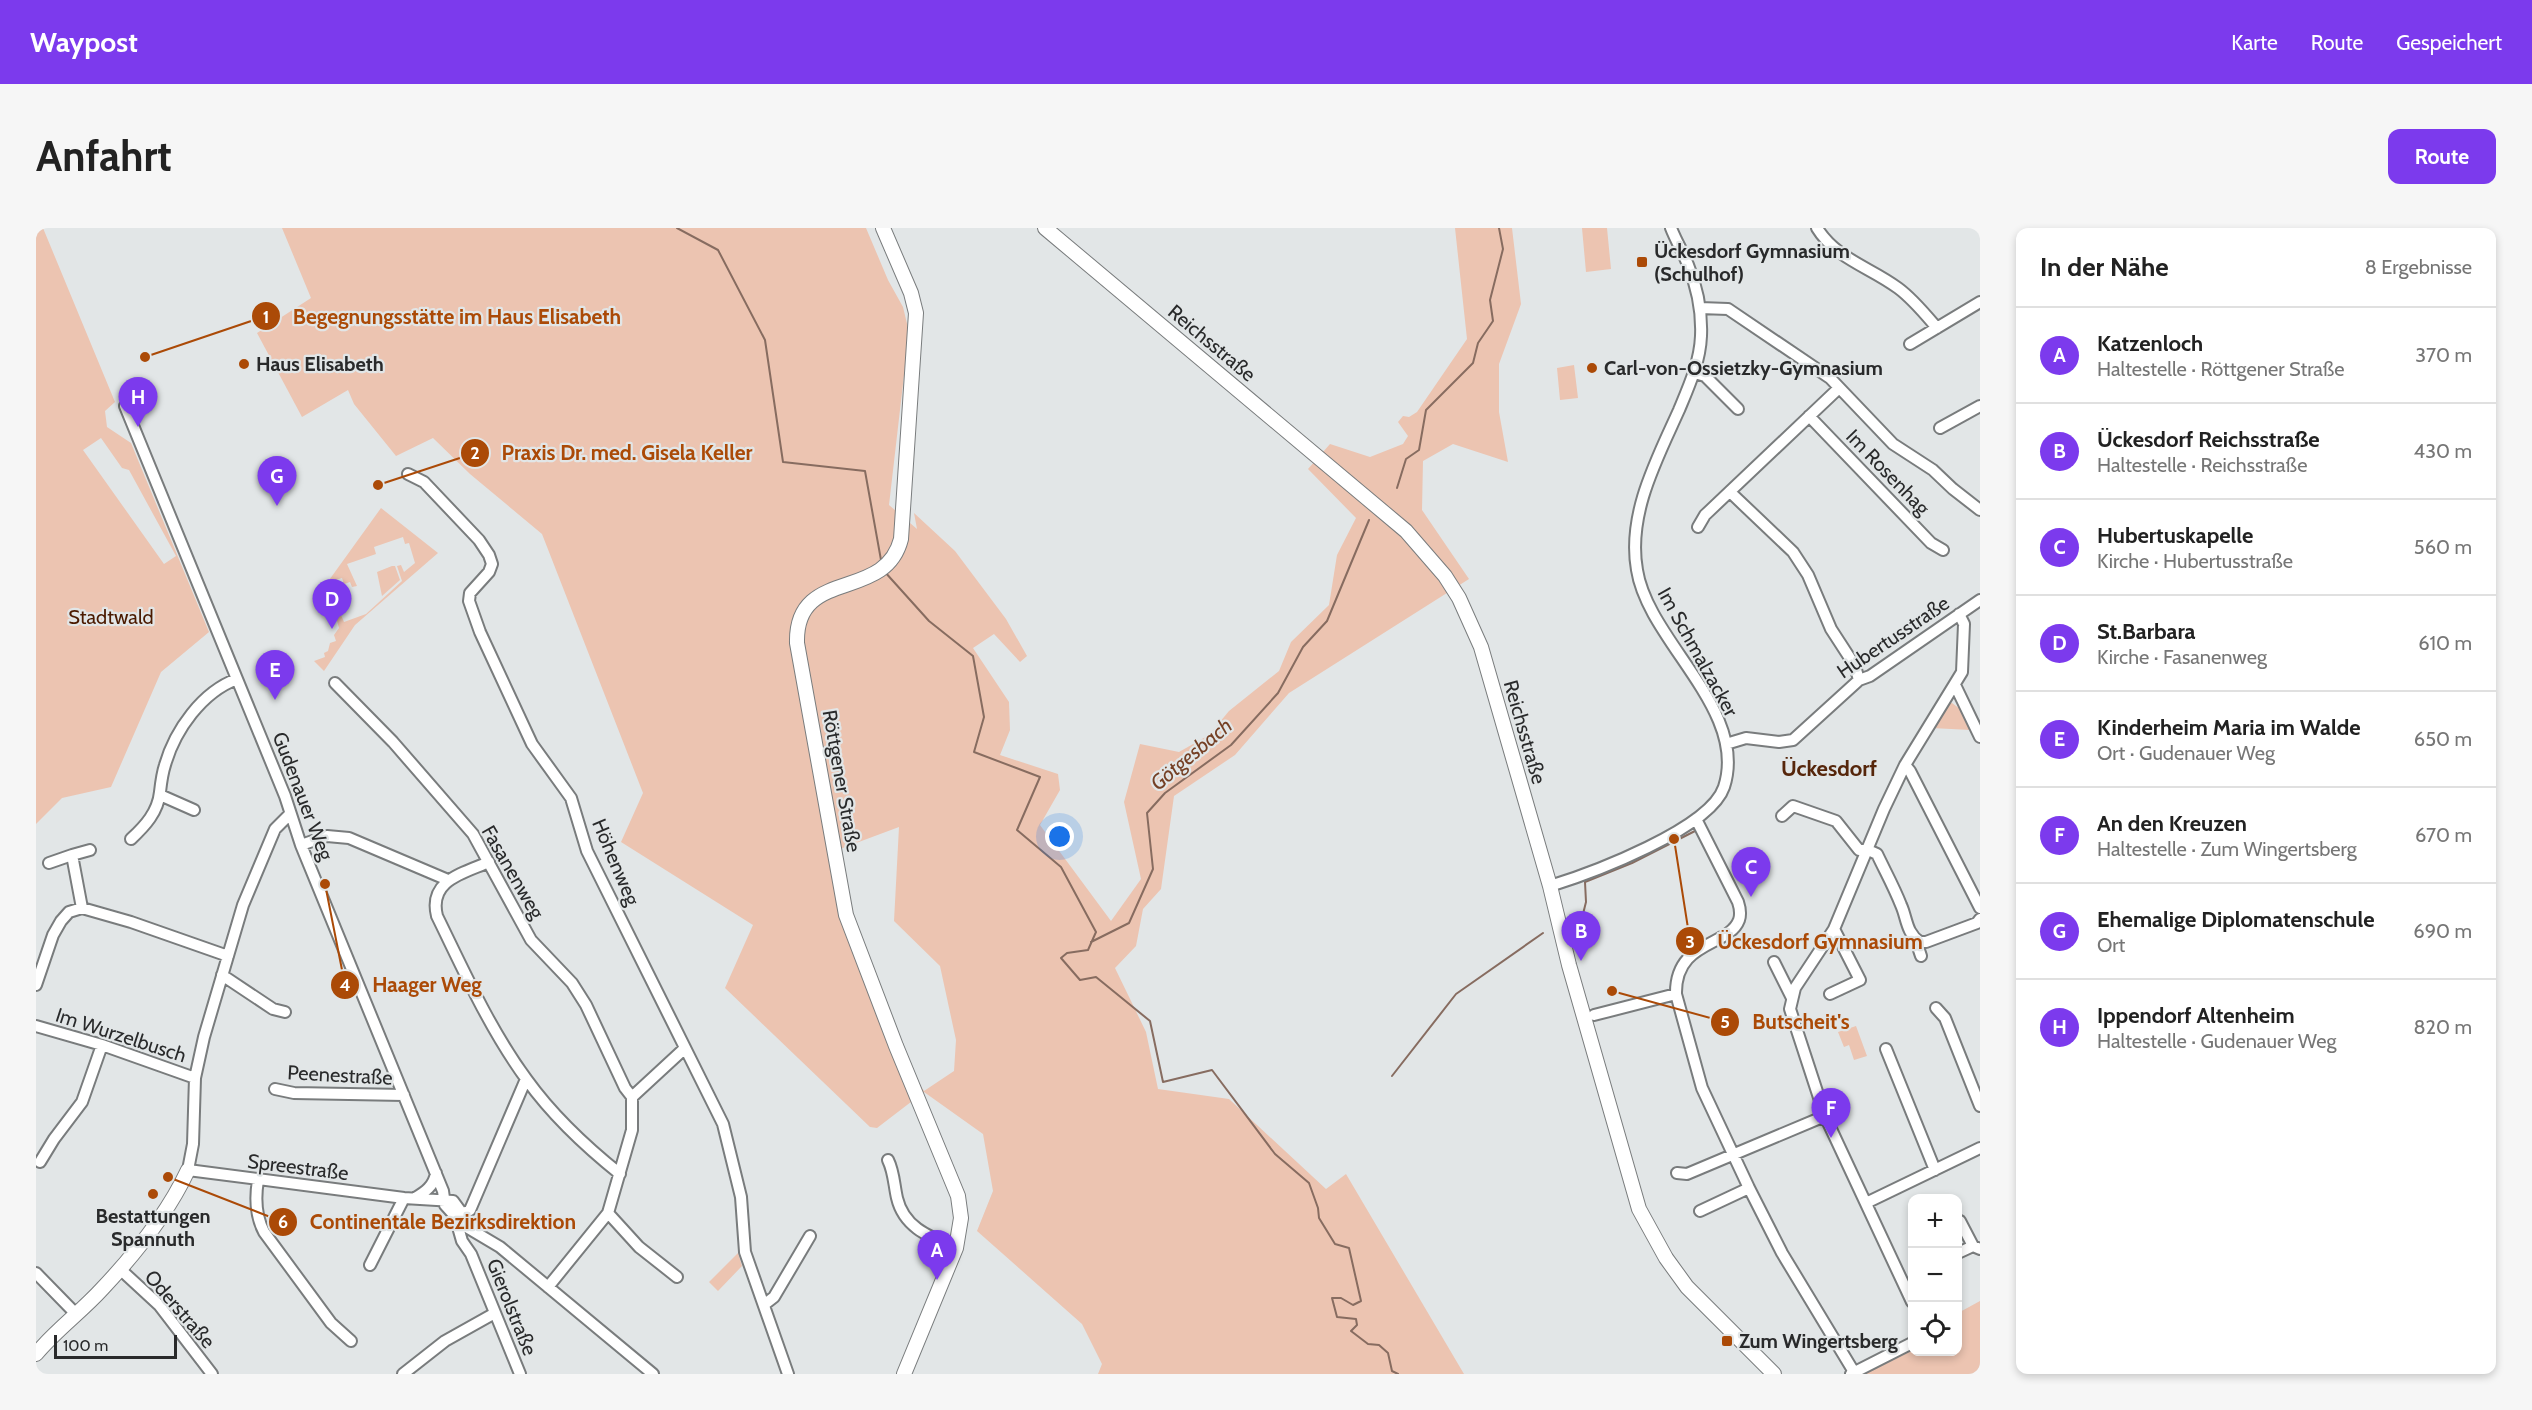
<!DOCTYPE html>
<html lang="de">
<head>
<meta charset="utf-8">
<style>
	body { margin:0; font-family:Cabin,sans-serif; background:#f6f6f6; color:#222 }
	.controls { position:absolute; right:18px; bottom:18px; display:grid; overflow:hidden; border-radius:12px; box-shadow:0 3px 9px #0003 }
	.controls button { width:54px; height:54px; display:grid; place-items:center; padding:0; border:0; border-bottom:2px solid #e0e0e0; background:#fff; color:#222; font:30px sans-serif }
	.scale { position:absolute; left:18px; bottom:15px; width:123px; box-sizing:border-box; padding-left:6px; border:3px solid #292a2b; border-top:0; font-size:16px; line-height:21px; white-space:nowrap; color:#292a2b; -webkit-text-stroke:4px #e2e6e7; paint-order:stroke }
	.you { position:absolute; left:1024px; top:609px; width:21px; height:21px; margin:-15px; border:4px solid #fff; border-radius:50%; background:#1a73e8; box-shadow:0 0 0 9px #1a73e833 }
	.badge { display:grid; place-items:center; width:39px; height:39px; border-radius:50%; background:#7c3aed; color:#fff; font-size:20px; font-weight:700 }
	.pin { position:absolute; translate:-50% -50px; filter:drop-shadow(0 2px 3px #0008) }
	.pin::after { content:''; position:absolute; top:32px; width:21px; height:18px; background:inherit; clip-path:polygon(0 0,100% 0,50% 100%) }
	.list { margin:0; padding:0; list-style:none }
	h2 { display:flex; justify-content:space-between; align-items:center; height:78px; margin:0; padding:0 24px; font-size:26px }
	h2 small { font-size:20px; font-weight:400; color:#767676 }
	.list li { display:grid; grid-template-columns:39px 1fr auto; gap:18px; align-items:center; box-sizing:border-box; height:96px; padding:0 24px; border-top:2px solid #e0e0e0 }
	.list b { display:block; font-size:22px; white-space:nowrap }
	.list p { margin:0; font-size:20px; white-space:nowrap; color:#767676 }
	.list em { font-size:20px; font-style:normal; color:#767676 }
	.icon { flex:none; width:33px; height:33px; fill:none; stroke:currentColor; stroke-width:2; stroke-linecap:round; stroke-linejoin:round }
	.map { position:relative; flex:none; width:1944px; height:1146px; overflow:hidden; border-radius:12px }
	header { display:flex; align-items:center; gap:36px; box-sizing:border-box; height:84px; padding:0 30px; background:#7c3aed; color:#fff }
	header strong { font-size:28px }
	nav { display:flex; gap:33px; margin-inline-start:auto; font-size:21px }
	.intro { display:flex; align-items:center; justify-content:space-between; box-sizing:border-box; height:144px; padding:0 36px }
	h1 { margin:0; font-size:42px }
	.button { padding:15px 27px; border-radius:12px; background:#7c3aed; color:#fff; font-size:21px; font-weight:700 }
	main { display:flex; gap:36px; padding:0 36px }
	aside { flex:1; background:#fff; border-radius:12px; box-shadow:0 3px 9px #0003 }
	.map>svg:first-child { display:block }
	.green { fill:#ecc4b1; fill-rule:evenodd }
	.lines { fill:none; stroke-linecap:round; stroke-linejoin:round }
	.stream { stroke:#876c60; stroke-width:2 }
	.street-casing { stroke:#797c7d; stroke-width:14 }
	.secondary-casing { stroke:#797c7d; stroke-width:16 }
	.street { stroke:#fff; stroke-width:10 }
	.secondary { stroke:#fff; stroke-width:14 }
	.poi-dot { fill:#ab4a07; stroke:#e2e6e7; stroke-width:2 }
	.labels { text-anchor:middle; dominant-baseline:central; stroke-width:4.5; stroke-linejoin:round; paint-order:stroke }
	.poi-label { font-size:20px; font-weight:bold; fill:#292a2b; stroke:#e2e6e7; text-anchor:start }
	.street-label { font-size:20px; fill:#292a2b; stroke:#e2e6e7 }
	.park-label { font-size:20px; fill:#4b1a00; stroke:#e2e6e7 }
	.water-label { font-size:21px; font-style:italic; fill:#754025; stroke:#e2e6e7 }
	.quarter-label { font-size:22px; font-weight:bold; fill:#56260b; stroke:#e2e6e7 }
	.leader { fill:none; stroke:#ab4a07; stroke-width:2 }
	.callout-dot { fill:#ab4a07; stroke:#e2e6e7; stroke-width:2 }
	.mark-label { font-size:18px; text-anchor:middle; font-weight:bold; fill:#fff }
	.callout-label { font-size:21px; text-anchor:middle; font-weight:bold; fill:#ab4a07; stroke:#e2e6e7; stroke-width:4.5; stroke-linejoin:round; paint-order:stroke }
</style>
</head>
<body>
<header>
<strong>Waypost</strong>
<nav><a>Karte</a><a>Route</a><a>Gespeichert</a></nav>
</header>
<div class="intro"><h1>Anfahrt</h1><a class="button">Route</a></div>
<main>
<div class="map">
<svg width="1944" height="1146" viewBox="0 0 1944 1146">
	<rect width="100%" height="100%" fill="#e2e6e7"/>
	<path class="green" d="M 0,0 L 7,0 L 79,174 L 69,183 L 71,199 L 95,215 L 173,404 L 125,444 L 75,559 L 26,570 L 0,596 ZM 65,210 L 86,240 L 93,242 L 140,328 L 128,336 L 47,222 Z
		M 246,0 L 830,0 L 852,52 L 867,79 L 873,104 L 853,277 L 881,301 L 878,285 L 919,323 L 970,391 L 991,428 L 984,434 L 958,406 L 937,420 L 973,474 L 974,502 L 964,527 L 1022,546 L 1024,562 L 1004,597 L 1075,693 L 1105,651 L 1088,574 L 1104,516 L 1143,524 L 1173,507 L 1193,483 L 1243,443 L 1255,414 L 1293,377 L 1301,327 L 1320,290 L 1272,241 L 1294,216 L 1334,229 L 1367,216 L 1372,208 L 1362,194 L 1367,188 L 1373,189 L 1381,184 L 1431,111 L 1419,0 L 1476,0 L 1485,76 L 1463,136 L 1463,184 L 1472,234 L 1417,216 L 1387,233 L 1386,282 L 1433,351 L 1253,465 L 1199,527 L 1138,568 L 1125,661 L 1107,681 L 1100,718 L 1079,740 L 1110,804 L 1122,861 L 1193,871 L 1290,961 L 1310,946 L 1428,1146 L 1062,1146 L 1066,1136 L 1046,1096 L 941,1003 L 957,963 L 947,906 L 888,864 L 841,900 L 834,899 L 689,760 L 717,697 L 585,614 L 607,565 L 506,306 L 434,246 L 397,210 L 360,228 L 318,176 L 312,162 L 266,189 L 221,105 L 275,70 ZM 863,599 L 858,693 L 904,738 L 920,812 L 918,843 L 888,863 L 861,823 L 796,624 Z
		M 1546,0 L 1571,0 L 1575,41 L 1550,44 Z
		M 1538,137 L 1542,170 L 1524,172 L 1521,140 Z
		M 345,280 L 402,325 L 319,397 L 288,443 L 278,433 L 289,429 L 288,425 L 292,423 L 294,415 L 300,413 L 298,407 L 303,400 L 300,389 L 305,387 L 308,394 L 330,386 L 366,353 L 361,338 L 365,337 L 368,344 L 379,335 L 373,315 L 369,316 L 367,309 L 338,319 L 340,326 L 311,336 L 321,358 L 316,359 L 314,354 L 308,356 L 306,350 L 291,355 Z
		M 356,338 L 359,338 L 364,352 L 346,368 L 341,344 Z
		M 1916,475 L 1924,481 L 1935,502 L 1895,500 L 1911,476 Z
		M 1820,798 L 1831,828 L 1818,832 L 1813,817 L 1808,819 L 1802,804 Z
		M 702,1025 L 706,1038 L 682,1063 L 673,1054 Z
		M 1944,1073 L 1944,1146 L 1827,1146 L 1876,1118 L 1876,1124 L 1922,1124 L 1922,1085 Z"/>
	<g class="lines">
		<path class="stream" d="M 641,0 L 682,22 L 729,112 L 747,234 L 829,243 L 845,332
			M 1361,260 L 1370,231 L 1383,222 L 1390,182 L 1437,135 L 1442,115 L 1457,93 L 1454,72 L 1467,21 L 1463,0
			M 848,343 L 893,393 L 937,428 L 948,489 L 938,524 L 1004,549 L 981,602 L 1025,639 L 1060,704 L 1052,722 L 1031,725 L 1025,730 L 1044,752 L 1060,749 L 1114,793 L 1127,854 L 1176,842 L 1239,926 L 1273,955 L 1282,980 L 1283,990 L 1299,1016 L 1313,1020 L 1325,1073 L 1317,1077 L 1305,1070 L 1296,1070 L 1301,1089 L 1320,1091 L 1321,1097 L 1315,1103 L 1332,1116 L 1343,1117 L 1352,1125 L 1356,1143 L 1362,1146
			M 1544,698 L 1550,674 L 1549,654 L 1596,635 L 1659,603
			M 1055,714 L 1093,695 L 1117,641 L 1111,585 L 1129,565 L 1195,517 L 1242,465 L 1267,419 L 1291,393 L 1333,292
			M 1356,848 L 1420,766 L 1507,705"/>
		<defs>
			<path id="street" d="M 1781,0 C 1800,31 1834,39 1862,60 C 1877,71 1889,86 1901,100
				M 1664,80 L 1692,81 L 1794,150 L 1857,216 L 1897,242 L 1917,261 L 1944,282
				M 1874,116 L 1944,74
				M 1659,145 L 1669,148 L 1702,181
				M 89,178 L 249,568 L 265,617 L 407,963 L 409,977 L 427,997 L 464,1019 L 617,1146
				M 1773,188 L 1895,315 L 1907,322
				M 1904,200 L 1944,178
				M 372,246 L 388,254 L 443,312 L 453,327 L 456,336 L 453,344 L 434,365 L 433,373 L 444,404 L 496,516 L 535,570 L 551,623 L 687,896 L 705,969 L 709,1024 L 752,1146
				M 1694,264 L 1757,324 L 1772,347 L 1795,401 L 1819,438 L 1823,452
				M 1662,299 L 1669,287 L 1803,160
				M 299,455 L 357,514 L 437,606 L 495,712 L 536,755 L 550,777 L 589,860 L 596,869
				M 1919,457 L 1944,509
				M 1690,516 L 1710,510 L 1743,514 L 1757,512 L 1823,452 L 1834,448 L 1944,372
				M 1869,537 L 1874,543 L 1944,680
				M 124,567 L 158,582
				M 254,586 L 239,601 L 207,677 L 168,809 L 159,850 L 157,916 L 152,942 L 368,970 L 417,973 L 439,1003
				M 1746,588 L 1757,578 L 1800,593 L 1823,622 L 1832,622 L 1841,626 C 1849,643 1858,659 1865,677 C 1871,690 1870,705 1884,714 L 1882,719 L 1885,728
				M 95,611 C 109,598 122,584 124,564 C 125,555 126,546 129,537 C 139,502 166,464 201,451
				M 265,617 L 291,608 L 313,610 L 412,652
				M 453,634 C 428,645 392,652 401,688 C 428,743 454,802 491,852 C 517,888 549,918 584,946
				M 13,635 L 36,627
				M 1514,658 C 1556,645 1674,601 1688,559 C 1713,482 1612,413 1601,342 C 1591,286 1621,231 1643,182 C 1653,158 1664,134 1665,108 C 1666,85 1661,59 1652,37 C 1647,24 1640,13 1635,0
				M 46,680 L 36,627 L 54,622
				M 1884,714 L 1890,714 L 1941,695 L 1944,691
				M 1738,734 L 1756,770
				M 186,747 L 237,781 L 249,784
				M 0,757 L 17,707 L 25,693 L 33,684 L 46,680 L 95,694 L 192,728
				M 1640,766 L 1666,860 L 1713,960 L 1746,1025 L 1818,1144
				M 1794,766 L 1824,752 L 1798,701
				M 1900,780 L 1909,790 L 1944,878
				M 1558,787 L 1640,766 C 1639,712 1693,719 1703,692 C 1705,686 1704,680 1702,674 L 1660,591
				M 0,798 L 66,817 L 159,850
				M 1850,821 L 1899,942
				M 239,861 L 258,865 L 368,867
				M 596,869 L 648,821
				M 852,932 C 858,944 858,957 861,970 C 868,1000 894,1009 920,1020
				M 4,934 L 18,911 L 46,874 L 66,817
				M 1641,945 L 1651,946 L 1789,888
				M 222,952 C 219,970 219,987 228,1004 L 295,1095 L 315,1113
				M 379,970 C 389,964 398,958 400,945
				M 1830,975 L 1944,920
				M 1664,983 L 1713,960
				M 572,985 L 603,1019 L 641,1049
				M 422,988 L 434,982 L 490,851
				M 420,992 L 426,1013 L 435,1026 L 484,1146
				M 1924,993 L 1937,1018
				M 1922,1025 L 1937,1018 L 1944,1021
				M 334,1037 L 368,970
				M 84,1041 L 123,1077 L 176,1146
				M 0,1045 L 40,1086
				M 512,1059 L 572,985 L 596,902 L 596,869
				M 1876,1074 L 1789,888 L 1754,781 L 1759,760 L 1798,701 L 1848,581 L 1869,537 L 1926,444 L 1928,396 L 1923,386
				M 729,1076 L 738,1069 L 774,1008
				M 367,1146 L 409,1113 L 459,1085
				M 1815,1146 L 1876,1115"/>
			<path id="secondary" d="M 847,0 L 875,65 L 880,85 L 865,311 C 849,375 759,338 761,415 L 810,687 L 860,818 L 922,968 L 925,990 L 920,1020 L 868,1146
				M 1009,0 L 1370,303 L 1409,348 L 1423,370 L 1445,419 L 1514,658 L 1533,737 L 1603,981 L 1630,1030 L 1651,1059 L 1738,1146
				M 0,1126 C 20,1102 45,1084 66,1061 C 99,1026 132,985 152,942"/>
		</defs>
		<use href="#street" class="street-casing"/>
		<use href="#secondary" class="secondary-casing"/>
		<use href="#street" class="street"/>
		<use href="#secondary" class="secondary"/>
	</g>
	<g class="poi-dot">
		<rect x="1600" y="28" width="12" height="12" rx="3"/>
		<circle cx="208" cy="136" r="6"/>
		<circle cx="1556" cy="140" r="6"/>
		<circle cx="117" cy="966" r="6"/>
		<rect x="1685" y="1107" width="12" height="12" rx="3"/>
	</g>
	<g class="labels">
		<g class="poi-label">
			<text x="1618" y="23">Ückesdorf Gymnasium<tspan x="1618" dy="23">(Schulhof)</tspan></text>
			<text x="220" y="136">Haus Elisabeth</text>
			<text x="1568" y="140">Carl-von-Ossietzky-Gymnasium</text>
			<text x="117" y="988" text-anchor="middle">Bestattungen<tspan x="117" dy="23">Spannuth</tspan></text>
			<text x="1703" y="1113">Zum Wingertsberg</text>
		</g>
		<g class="street-label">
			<text transform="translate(1176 115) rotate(40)">Reichsstraße</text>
			<text transform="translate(1852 244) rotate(46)">Im Rosenhag</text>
			<text transform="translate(1857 409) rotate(-34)">Hubertusstraße</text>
			<text transform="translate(1662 424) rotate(61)">Im Schmalzacker</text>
			<text transform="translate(1489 504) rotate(74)">Reichsstraße</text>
			<text transform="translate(806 553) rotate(80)">Röttgener Straße</text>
			<text transform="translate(267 568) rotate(69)">Gudenauer Weg</text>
			<text transform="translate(580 634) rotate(67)">Höhenweg</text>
			<text transform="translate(477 644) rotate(60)">Fasanenweg</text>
			<text transform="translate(85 807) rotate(18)">Im Wurzelbusch</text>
			<text transform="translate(304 847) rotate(3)">Peenestraße</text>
			<text transform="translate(262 939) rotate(7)">Spreestraße</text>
			<text transform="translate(476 1079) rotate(68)">Gierolstraße</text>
			<text transform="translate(144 1081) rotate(49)">Oderstraße</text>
		</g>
		<g class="park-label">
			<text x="75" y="389">Stadtwald</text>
		</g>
		<g class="water-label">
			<text transform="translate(1155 526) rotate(-40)">Götgesbach</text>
		</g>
		<g class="quarter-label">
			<text x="1793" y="540">Ückesdorf</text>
		</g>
	</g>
	<path class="leader" d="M109 129L230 88M342 257L439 225M1638 611L1654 713M289 656L309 757M1576 763L1689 794M132 949L247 994"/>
	<g class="callout-dot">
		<circle cx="109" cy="129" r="6"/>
		<circle cx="342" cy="257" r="6"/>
		<circle cx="1638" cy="611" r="6"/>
		<circle cx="289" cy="656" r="6"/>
		<circle cx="1576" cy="763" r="6"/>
		<circle cx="132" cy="949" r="6"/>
		<circle cx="230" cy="88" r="15"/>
		<circle cx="439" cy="225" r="15"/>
		<circle cx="1654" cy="713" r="15"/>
		<circle cx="309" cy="757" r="15"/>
		<circle cx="1689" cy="794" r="15"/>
		<circle cx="247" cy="994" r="15"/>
	</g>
	<g class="mark-label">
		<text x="230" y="95">1</text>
		<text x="439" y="231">2</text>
		<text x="1654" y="720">3</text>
		<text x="309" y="763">4</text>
		<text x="1689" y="800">5</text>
		<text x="247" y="1000">6</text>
	</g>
	<g class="callout-label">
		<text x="421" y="96">Begegnungsstätte im Haus Elisabeth</text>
		<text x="591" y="232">Praxis Dr. med. Gisela Keller</text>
		<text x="1784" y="721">Ückesdorf Gymnasium</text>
		<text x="391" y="764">Haager Weg</text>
		<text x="1765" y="801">Butscheit's</text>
		<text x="407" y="1001">Continentale Bezirksdirektion</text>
	</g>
</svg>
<div class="controls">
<button>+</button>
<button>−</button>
<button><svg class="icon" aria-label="locate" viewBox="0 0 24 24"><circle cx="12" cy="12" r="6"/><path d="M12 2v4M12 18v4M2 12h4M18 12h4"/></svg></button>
</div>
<div class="scale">100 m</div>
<div class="you"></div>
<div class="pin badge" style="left:901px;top:1052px">A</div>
<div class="pin badge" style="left:1545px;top:733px">B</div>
<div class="pin badge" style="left:1715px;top:669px">C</div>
<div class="pin badge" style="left:296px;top:401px">D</div>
<div class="pin badge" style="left:239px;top:472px">E</div>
<div class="pin badge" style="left:1795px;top:910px">F</div>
<div class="pin badge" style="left:241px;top:278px">G</div>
<div class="pin badge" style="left:102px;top:199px">H</div>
</div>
<aside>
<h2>In der Nähe<small>8 Ergebnisse</small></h2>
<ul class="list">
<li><span class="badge">A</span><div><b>Katzenloch</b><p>Haltestelle · Röttgener Straße</p></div><em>370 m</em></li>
<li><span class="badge">B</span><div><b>Ückesdorf Reichsstraße</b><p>Haltestelle · Reichsstraße</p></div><em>430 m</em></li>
<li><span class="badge">C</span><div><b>Hubertuskapelle</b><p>Kirche · Hubertusstraße</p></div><em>560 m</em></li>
<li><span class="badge">D</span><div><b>St.Barbara</b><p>Kirche · Fasanenweg</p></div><em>610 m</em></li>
<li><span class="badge">E</span><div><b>Kinderheim Maria im Walde</b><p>Ort · Gudenauer Weg</p></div><em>650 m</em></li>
<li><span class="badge">F</span><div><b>An den Kreuzen</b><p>Haltestelle · Zum Wingertsberg</p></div><em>670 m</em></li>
<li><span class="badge">G</span><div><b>Ehemalige Diplomatenschule</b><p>Ort</p></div><em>690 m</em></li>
<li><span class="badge">H</span><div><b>Ippendorf Altenheim</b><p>Haltestelle · Gudenauer Weg</p></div><em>820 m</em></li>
</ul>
</aside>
</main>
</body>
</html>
